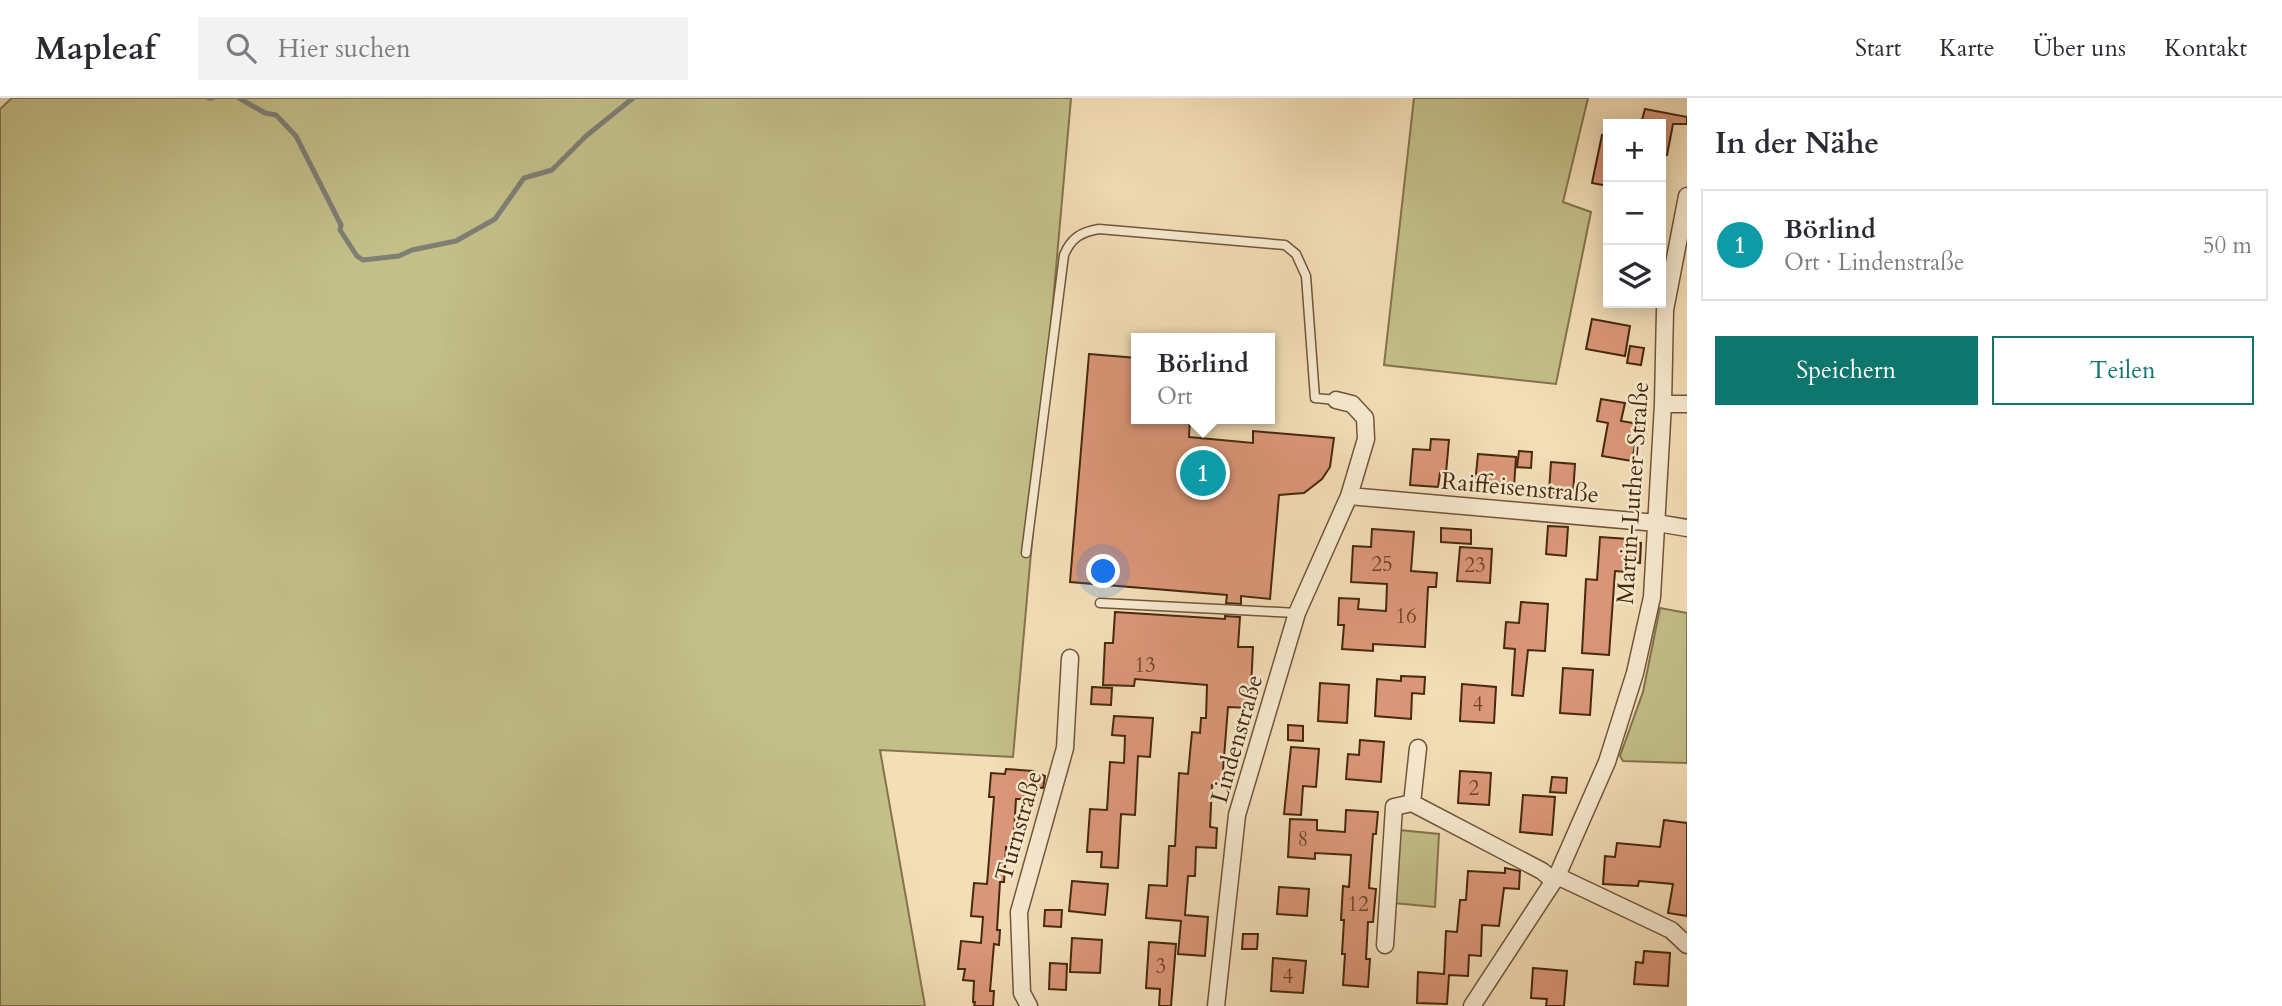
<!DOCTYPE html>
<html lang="de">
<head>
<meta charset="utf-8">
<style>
	body { margin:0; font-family:Cardo,serif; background:#f2f2f3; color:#2b2b33 }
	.controls { position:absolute; right:21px; top:21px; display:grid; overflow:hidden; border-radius:0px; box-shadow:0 4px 18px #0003 }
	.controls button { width:63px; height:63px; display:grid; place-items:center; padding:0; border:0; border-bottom:2px solid #e1e1e2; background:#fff; color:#2b2b33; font:35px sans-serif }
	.you { position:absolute; left:1104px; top:474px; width:24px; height:24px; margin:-18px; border:5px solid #fff; border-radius:50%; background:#1a73e8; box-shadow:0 0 0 10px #1a73e833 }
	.badge { display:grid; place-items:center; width:46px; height:46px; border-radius:50%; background:#0f766e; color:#fff; font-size:23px; font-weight:700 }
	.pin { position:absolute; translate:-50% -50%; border:4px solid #fff; box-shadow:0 2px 7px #0006 }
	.popup { position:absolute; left:1131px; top:235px; width:144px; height:91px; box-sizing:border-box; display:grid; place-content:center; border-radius:0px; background:#fff; filter:drop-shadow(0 2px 5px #0005); font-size:23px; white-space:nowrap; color:#7c7c81 }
	.popup b { font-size:26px; color:#2b2b33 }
	.popup::after { content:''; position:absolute; left:50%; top:100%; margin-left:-14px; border:14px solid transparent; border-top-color:#fff }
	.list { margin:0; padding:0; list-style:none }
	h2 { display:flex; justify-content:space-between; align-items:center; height:91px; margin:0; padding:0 28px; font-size:30px }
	h2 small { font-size:23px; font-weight:400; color:#7c7c81 }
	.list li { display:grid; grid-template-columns:46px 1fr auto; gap:21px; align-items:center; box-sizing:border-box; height:112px; margin:0 14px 14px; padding:0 14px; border:2px solid #e1e1e2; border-radius:0px }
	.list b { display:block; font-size:26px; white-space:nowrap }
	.list p { margin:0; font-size:23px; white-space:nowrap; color:#7c7c81 }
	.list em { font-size:23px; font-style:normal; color:#7c7c81 }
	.actions { display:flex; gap:14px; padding:21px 28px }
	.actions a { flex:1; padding:16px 0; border:2px solid #0f766e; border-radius:0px; text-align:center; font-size:24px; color:#0f766e }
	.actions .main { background:#0f766e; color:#fff }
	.icon { flex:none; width:38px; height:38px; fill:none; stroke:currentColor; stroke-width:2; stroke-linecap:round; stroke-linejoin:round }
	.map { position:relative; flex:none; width:1687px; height:908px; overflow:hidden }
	header { display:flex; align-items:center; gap:42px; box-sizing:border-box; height:98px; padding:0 35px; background:#fff; border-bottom:2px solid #e1e1e2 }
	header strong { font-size:33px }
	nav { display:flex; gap:38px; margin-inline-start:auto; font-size:24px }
	.search { width:490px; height:63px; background:#f2f2f3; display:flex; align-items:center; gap:18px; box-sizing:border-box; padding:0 24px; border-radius:0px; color:#7c7c81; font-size:26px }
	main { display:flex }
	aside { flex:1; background:#fff }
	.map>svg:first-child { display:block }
	.green { fill:#c3bf89; stroke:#85744b; stroke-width:2 }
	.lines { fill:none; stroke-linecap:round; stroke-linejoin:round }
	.stream { stroke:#7e7f75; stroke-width:5 }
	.building { fill:#db9779; stroke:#47290d; stroke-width:2 }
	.service-casing { stroke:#725638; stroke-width:11 }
	.minor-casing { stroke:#725638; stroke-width:19 }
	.service { stroke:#f7ead0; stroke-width:8 }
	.minor { stroke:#f7ead0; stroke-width:16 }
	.labels { text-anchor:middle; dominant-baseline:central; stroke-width:5; stroke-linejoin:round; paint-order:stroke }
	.number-label { font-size:21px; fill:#6c4428 }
	.street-label { font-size:24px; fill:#47290d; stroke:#f7ead0 }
</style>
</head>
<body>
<header>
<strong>Mapleaf</strong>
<div class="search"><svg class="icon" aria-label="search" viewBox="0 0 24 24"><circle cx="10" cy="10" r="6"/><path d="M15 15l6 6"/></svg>Hier suchen</div>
<nav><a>Start</a><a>Karte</a><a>Über uns</a><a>Kontakt</a></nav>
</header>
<main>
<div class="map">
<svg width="1687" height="908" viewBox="0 0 1687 908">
	<rect width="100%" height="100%" fill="#f3deb7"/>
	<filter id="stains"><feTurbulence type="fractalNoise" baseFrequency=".00286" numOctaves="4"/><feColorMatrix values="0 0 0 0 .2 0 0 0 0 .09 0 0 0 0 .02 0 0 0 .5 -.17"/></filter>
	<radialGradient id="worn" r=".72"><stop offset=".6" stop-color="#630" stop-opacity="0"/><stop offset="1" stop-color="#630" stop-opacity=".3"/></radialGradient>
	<path class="green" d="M 12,0 L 1071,0 L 1013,659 L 880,652 L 925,908 L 0,908 L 0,11 Z
		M 1414,0 L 1588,0 L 1563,104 L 1591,114 L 1556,286 L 1384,267 Z
		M 1660,510 L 1687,515 L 1687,665 L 1623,663 L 1620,658 L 1643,594 Z
		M 1399,732 L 1439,736 L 1435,809 L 1394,805 Z"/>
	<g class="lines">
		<path class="stream" d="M 209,0 L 212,0
			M 239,0 L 265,15 L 276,17 L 296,38 L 341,127 L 340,132 L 357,158 L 363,162 L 399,158 L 412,152 L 456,143 L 495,121 L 524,80 L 552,72 L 586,38 L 633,0"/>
	</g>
	<path class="building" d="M 1645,11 L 1687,19 L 1687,26 L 1673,26 L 1667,57 L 1661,57 L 1661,26 L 1641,26 Z
		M 1602,37 L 1608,38 L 1608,88 L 1592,85 Z
		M 1592,221 L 1630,228 L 1625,258 L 1586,251 Z
		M 1630,248 L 1644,250 L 1641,267 L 1627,265 Z
		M 1089,256 L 1137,260 L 1137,321 L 1190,321 L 1189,339 L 1253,345 L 1253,333 L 1334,340 L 1330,369 L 1322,381 L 1304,395 L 1279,397 L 1270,501 L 1241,498 L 1241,506 L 1226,505 L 1227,497 L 1070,484 Z
		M 1601,301 L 1625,305 L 1621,323 L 1639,326 L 1632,363 L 1602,358 L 1608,325 L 1597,323 Z
		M 1431,341 L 1449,342 L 1446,375 L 1440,375 L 1438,389 L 1410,387 L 1413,351 L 1430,352 Z
		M 1519,353 L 1532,354 L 1531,370 L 1517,369 Z
		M 1478,356 L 1516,359 L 1514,389 L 1475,386 Z
		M 1551,364 L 1575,366 L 1573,396 L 1549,394 Z
		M 1548,428 L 1568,429 L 1566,458 L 1546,456 Z
		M 1441,430 L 1471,432 L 1471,446 L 1441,444 Z
		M 1372,431 L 1414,434 L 1411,473 L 1437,475 L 1436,489 L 1428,489 L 1425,549 L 1373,546 L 1373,553 L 1342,551 L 1344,527 L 1338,527 L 1339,500 L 1359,501 L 1358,511 L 1386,513 L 1387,486 L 1351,484 L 1353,448 L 1371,449 Z
		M 1600,439 L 1628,441 L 1628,444 L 1641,445 L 1640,465 L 1627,464 L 1626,474 L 1615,473 L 1609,557 L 1582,555 L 1586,481 L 1597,482 Z
		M 1460,449 L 1492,451 L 1490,485 L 1457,483 Z
		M 1521,504 L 1548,506 L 1545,553 L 1528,552 L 1523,598 L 1512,597 L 1515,551 L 1504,550 L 1506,524 L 1519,525 Z
		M 1115,514 L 1225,521 L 1225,518 L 1240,519 L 1238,549 L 1253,549 L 1250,610 L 1228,609 L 1223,672 L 1232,672 L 1231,688 L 1212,687 L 1210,729 L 1217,730 L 1216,750 L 1196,749 L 1195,778 L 1188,778 L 1185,817 L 1208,819 L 1205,858 L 1178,856 L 1181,823 L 1146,820 L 1149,787 L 1167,788 L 1169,748 L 1175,748 L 1179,675 L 1188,676 L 1192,634 L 1200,635 L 1201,620 L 1206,620 L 1207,587 L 1135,581 L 1134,588 L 1103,587 L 1105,545 L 1113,545 Z
		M 1563,570 L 1593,572 L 1590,617 L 1560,615 Z
		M 1401,578 L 1425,579 L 1424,596 L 1412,595 L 1411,621 L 1375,618 L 1377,581 L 1401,583 Z
		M 1320,585 L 1349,587 L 1347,625 L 1318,623 Z
		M 1462,586 L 1496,589 L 1494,625 L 1460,623 Z
		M 1092,589 L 1112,590 L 1111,607 L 1091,606 Z
		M 1114,618 L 1153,620 L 1150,659 L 1138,658 L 1135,717 L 1121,716 L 1118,770 L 1101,769 L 1102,754 L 1087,754 L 1090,711 L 1107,712 L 1110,664 L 1124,665 L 1125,638 L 1112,637 Z
		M 1288,627 L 1303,628 L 1303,643 L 1288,642 Z
		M 1360,642 L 1384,644 L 1381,684 L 1346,681 L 1348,656 L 1359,657 Z
		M 1291,649 L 1319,651 L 1316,689 L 1303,688 L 1301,717 L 1284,716 Z
		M 1006,671 L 1034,673 L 1045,678 L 1044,685 L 1043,690 L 1025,688 L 1024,701 L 1016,701 L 1013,750 L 1006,749 L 1004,784 L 1000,784 L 997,832 L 1000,832 L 999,847 L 994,846 L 990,893 L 994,893 L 993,908 L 974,908 L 975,904 L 973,904 L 974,883 L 963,882 L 965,871 L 958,871 L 961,843 L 981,845 L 983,819 L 971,818 L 974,785 L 987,786 L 994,699 L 989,699 L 991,675 L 1005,676 Z
		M 1460,673 L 1491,675 L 1489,707 L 1458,705 Z
		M 1552,679 L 1567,680 L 1566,695 L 1550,694 Z
		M 1523,697 L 1555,699 L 1552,737 L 1520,734 Z
		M 1346,712 L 1378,714 L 1376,736 L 1373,736 L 1369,790 L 1376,791 L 1373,824 L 1368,824 L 1366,861 L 1370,861 L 1368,889 L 1343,887 L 1345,856 L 1342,856 L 1344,822 L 1341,822 L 1343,788 L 1349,789 L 1351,757 L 1315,755 L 1315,761 L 1288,759 L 1290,721 L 1317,722 L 1317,732 L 1345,734 Z
		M 1664,722 L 1687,725 L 1687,818 L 1668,815 L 1673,786 L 1639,783 L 1638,788 L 1603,786 L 1605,758 L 1615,759 L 1617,745 L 1660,749 Z
		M 1505,770 L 1520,773 L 1519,791 L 1504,790 L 1499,828 L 1482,827 L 1481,858 L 1469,857 L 1468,878 L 1449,877 L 1447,906 L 1417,905 L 1418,874 L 1444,876 L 1446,833 L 1457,834 L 1460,802 L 1466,802 L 1468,773 L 1505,775 Z
		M 1072,783 L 1108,786 L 1105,817 L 1069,813 Z
		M 1279,789 L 1309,791 L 1307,818 L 1277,816 Z
		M 1045,812 L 1062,812 L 1061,829 L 1044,828 Z
		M 1243,836 L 1258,836 L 1257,851 L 1242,851 Z
		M 1072,840 L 1102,842 L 1100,875 L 1070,874 Z
		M 1149,844 L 1176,846 L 1171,908 L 1159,908 L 1160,891 L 1146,890 Z
		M 1644,853 L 1670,855 L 1668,888 L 1634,886 L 1636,864 L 1643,865 Z
		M 1273,860 L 1306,863 L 1303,895 L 1271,893 Z
		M 1050,865 L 1067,866 L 1066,892 L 1049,891 Z
		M 1533,870 L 1567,873 L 1564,908 L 1546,908 L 1547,901 L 1531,900 Z"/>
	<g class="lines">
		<defs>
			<path id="service" d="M 1026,455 L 1064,157 C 1071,140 1081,134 1099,131 L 1285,147 L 1296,156 L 1306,178 L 1315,300 L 1336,302
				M 1100,505 L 1297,515"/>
			<path id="minor" d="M 1663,306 L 1687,306
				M 1349,398 L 1657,425 L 1687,430
				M 1412,705 L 1542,773 L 1554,783
				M 1412,705 L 1418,650
				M 1557,778 L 1671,832 L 1687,847
				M 1385,847 L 1394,709 L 1412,705
				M 1029,908 L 1022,895 L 1019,814 L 1065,650 L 1070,560
				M 1216,908 L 1237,717 L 1297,515 L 1349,398 L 1366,341 L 1365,320 L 1352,306 L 1336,302
				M 1472,908 L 1557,778 L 1607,664 L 1635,575 L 1652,499 L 1663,306 L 1665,212 L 1687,98"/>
		</defs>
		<use href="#service" class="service-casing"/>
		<use href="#minor" class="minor-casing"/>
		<use href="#service" class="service"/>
		<use href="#minor" class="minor"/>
	</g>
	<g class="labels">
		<g class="number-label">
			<text x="1382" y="466">25</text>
			<text x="1475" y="467">23</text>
			<text x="1406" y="518">16</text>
			<text x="1145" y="567">13</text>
			<text x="1478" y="606">4</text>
			<text x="1474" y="690">2</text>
			<text x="1303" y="741">8</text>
			<text x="1358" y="806">12</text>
			<text x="1161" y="868">3</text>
			<text x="1288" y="878">4</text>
		</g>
		<g class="street-label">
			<text transform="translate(1520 390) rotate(5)">Raiffeisenstraße</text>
			<text transform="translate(1633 395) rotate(-86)">Martin-Luther-Straße</text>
			<text transform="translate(1237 641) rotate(-74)">Lindenstraße</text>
			<text transform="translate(1019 728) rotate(-74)">Turnstraße</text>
		</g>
	</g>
	<rect width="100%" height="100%" filter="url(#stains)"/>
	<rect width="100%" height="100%" fill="url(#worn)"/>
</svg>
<div class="controls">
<button>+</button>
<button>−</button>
<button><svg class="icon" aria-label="layers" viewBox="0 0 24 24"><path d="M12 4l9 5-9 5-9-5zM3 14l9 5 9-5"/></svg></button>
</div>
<div class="you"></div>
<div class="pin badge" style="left:1203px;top:375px;background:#0f9aa8">1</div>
<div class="popup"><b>Börlind</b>Ort</div>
</div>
<aside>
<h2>In der Nähe<small></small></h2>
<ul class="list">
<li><span class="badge" style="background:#0f9aa8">1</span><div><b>Börlind</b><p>Ort · Lindenstraße</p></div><em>50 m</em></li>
</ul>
<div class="actions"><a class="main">Speichern</a><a>Teilen</a></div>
</aside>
</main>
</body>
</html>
